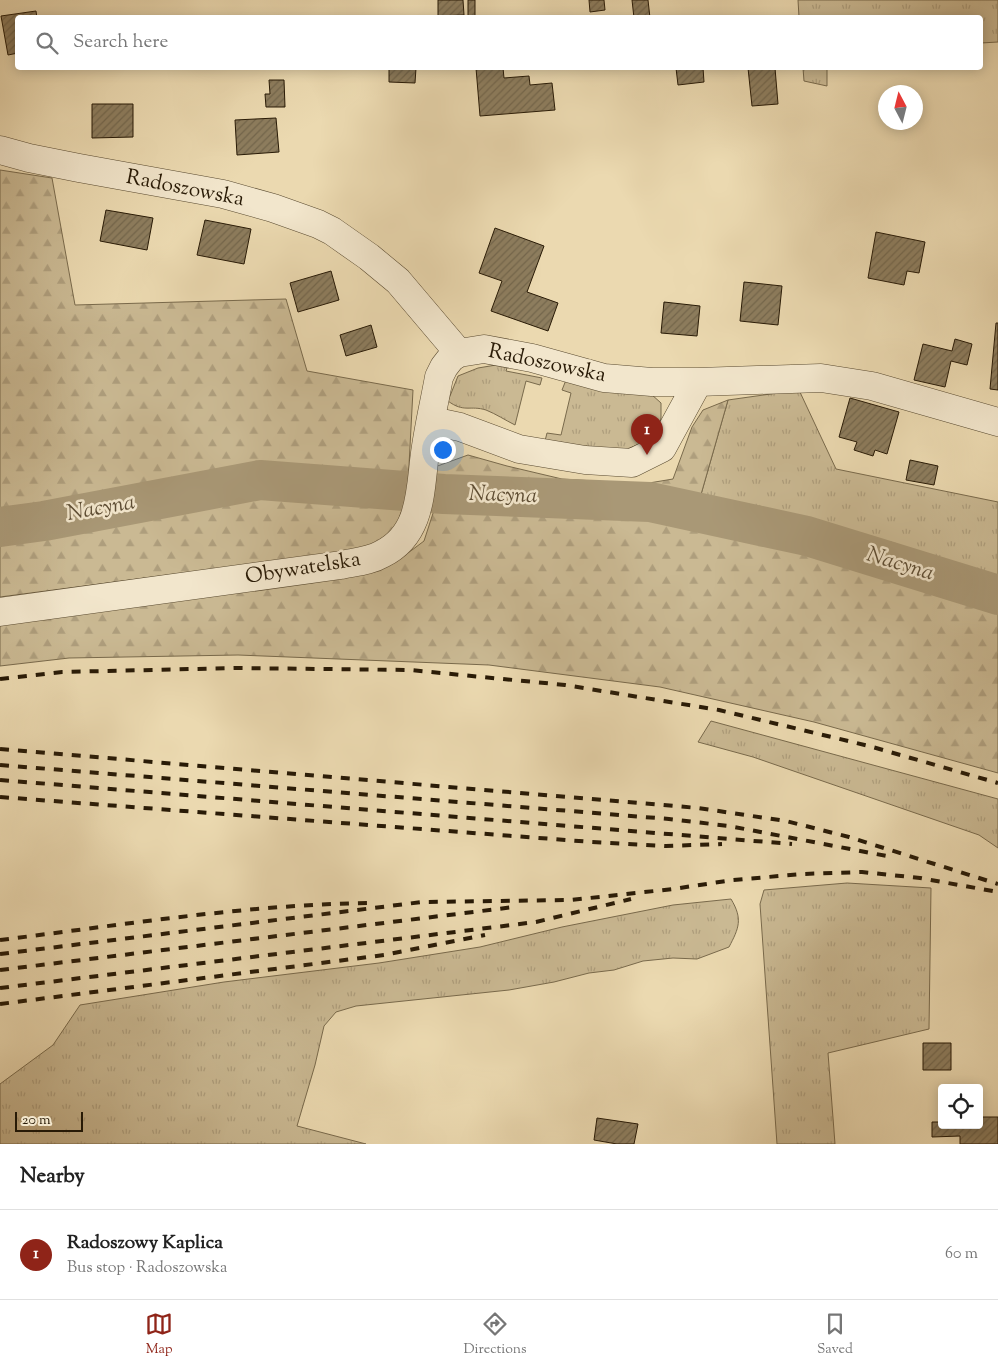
<!DOCTYPE html>
<html lang="en">
<head>
<meta charset="utf-8">
<style>
	body { margin:0; font-family:"Sorts Mill Goudy",serif; background:#f6f6f6; color:#222 }
	.controls { position:absolute; right:15px; bottom:15px; display:grid; overflow:hidden; border-radius:5px; box-shadow:0 2px 12px #0003 }
	.controls button { width:45px; height:45px; display:grid; place-items:center; padding:0; border:0; border-bottom:1px solid #e0e0e0; background:#fff; color:#222; font:25px sans-serif }
	.compass { position:absolute; left:878px; top:85px; width:45px; height:45px; border-radius:50%; background:#fff; box-shadow:0 2px 12px #0003; rotate:353deg }
	.scale { position:absolute; left:15px; bottom:12px; width:68px; box-sizing:border-box; padding-left:5px; border:2px solid #281a06; border-top:0; font-size:14px; line-height:18px; white-space:nowrap; color:#281a06; -webkit-text-stroke:4px #f2e6cc; paint-order:stroke }
	.you { position:absolute; left:442px; top:449px; width:18px; height:18px; margin:-12px; border:4px solid #fff; border-radius:50%; background:#1a73e8; box-shadow:0 0 0 8px #1a73e833 }
	.badge { display:grid; place-items:center; width:32px; height:32px; border-radius:50%; background:#8f2418; color:#fff; font-size:16px; font-weight:700 }
	.pin { position:absolute; translate:-50% -41px; filter:drop-shadow(0 1px 2px #0008) }
	.pin::after { content:''; position:absolute; top:26px; width:18px; height:15px; background:inherit; clip-path:polygon(0 0,100% 0,50% 100%) }
	.list { margin:0; padding:0; list-style:none }
	h2 { display:flex; justify-content:space-between; align-items:center; height:65px; margin:0; padding:0 20px; font-size:21px }
	h2 small { font-size:16px; font-weight:400; color:#767676 }
	.list li { display:grid; grid-template-columns:32px 1fr auto; gap:15px; align-items:center; box-sizing:border-box; height:90px; padding:0 20px; border-top:1px solid #e0e0e0 }
	.list b { display:block; font-size:19px; white-space:nowrap }
	.list p { margin:0; font-size:16px; white-space:nowrap; color:#767676 }
	.list em { font-size:16px; font-style:normal; color:#767676 }
	.icon { flex:none; width:28px; height:28px; fill:none; stroke:currentColor; stroke-width:2; stroke-linecap:round; stroke-linejoin:round }
	.map { position:relative; flex:none; width:998px; height:1144px; overflow:hidden }
	.search { position:absolute; background:#fff; box-shadow:0 2px 12px #0003; left:15px; right:15px; top:15px; height:55px; display:flex; align-items:center; gap:12px; box-sizing:border-box; padding:0 18px; border-radius:5px; color:#767676; font-size:19px }
	.sheet { height:155px; background:#fff }
	nav { display:flex; justify-content:space-around; align-items:center; box-sizing:border-box; height:70px; border-top:1px solid #e0e0e0; background:#fff; font-size:14px; color:#767676 }
	nav a { display:grid; justify-items:center; gap:2px }
	nav .on { color:#8f2418 }
	.map>svg:first-child { display:block }
	.grass { fill:url(#grass-tufts); stroke:#796a4c }
	.forest { fill:url(#forest-firs); stroke:#796a4c }
	.lines { fill:none; stroke-linecap:round; stroke-linejoin:round }
	.river { stroke:#a99876; stroke-width:40 }
	.building { fill:url(#building-hatch); stroke:#281a06 }
	.minor-casing { stroke:#594a30; stroke-width:29 }
	.minor { stroke:#f2e6cc; stroke-width:28 }
	.rail { stroke:#281a06; stroke-width:4; stroke-dasharray:9 9; stroke-linecap:butt }
	.labels { text-anchor:middle; dominant-baseline:central; stroke-width:5; stroke-linejoin:round; paint-order:stroke }
	.street-label { font-size:21px; fill:#281a06; stroke:#f2e6cc }
	.water-label { font-size:22px; font-style:italic; fill:#5c4c33; stroke:#f2e6cc }
</style>
</head>
<body>
<div class="map">
<svg width="998" height="1144" viewBox="0 0 998 1144">
	<defs>
		<pattern id="grass-tufts" width="24" height="20" patternUnits="userSpaceOnUse" patternTransform="scale(1.25)"><rect width="24" height="20" fill="#cab993"/><path d="M3 7l-1-3M5 7V3M7 7l1-3M15 17l-1-3M17 17v-4M19 17l1-3" fill="none" stroke="#ae9e7d"/></pattern>
		<pattern id="forest-firs" width="22" height="20" patternUnits="userSpaceOnUse" patternTransform="scale(1.25)"><rect width="22" height="20" fill="#cab993"/><path d="M5 1l3.5 6h-7zM16 11l3.5 6h-7z" fill="#ae9e7d"/></pattern>
		<pattern id="building-hatch" width="6" height="6" patternUnits="userSpaceOnUse" patternTransform="scale(1.25)"><rect width="6" height="6" fill="#8d7d5e"/><path d="M-1 1l2-2M0 6l6-6M5 7l2-2" fill="none" stroke="#73664c"/></pattern>
	</defs>
	<rect width="100%" height="100%" fill="#ebd9b0"/>
	<filter id="stains"><feTurbulence type="fractalNoise" baseFrequency=".004" numOctaves="4"/><feColorMatrix values="0 0 0 0 .2 0 0 0 0 .09 0 0 0 0 .02 0 0 0 .5 -.17"/></filter>
	<radialGradient id="worn" r=".72"><stop offset=".6" stop-color="#630" stop-opacity="0"/><stop offset="1" stop-color="#630" stop-opacity=".3"/></radialGradient>
	<path class="grass" d="M 798,0 L 998,0 L 998,42 L 981,43 L 980,18 L 799,17 Z
		M 803,68 L 827,68 L 827,86 L 804,81 Z
		M 496,365 L 508,365 L 506,371 L 542,378 L 540,385 L 526,381 L 515,425 C 505,420 496,414 486,410 C 470,405 464,413 448,401 L 458,376 L 478,368 Z
		M 566,380 L 651,394 L 661,403 L 661,418 L 658,433 L 645,442 L 627,449 L 573,448 L 545,441 L 547,433 L 561,435 L 571,393 L 562,390 Z
		M 799,390 L 836,469 L 998,502 L 998,585 L 819,528 L 698,505 L 728,400 Z
		M 711,721 L 998,799 L 998,848 L 979,835 L 753,757 L 698,742 Z
		M 847,883 L 931,888 L 929,1029 L 828,1053 L 835,1144 L 777,1144 L 760,904 L 764,890 Z
		M 731,899 C 743,919 739,928 729,947 L 697,959 L 673,958 L 643,961 L 614,970 L 589,973 L 554,982 L 509,990 L 356,1006 L 336,1012 L 324,1026 L 315,1065 L 297,1126 L 366,1144 L 0,1144 L 0,1084 L 53,1045 L 80,1005 L 224,982 L 379,963 L 480,947 L 562,927 L 673,905 Z"/>
	<path class="forest" d="M 0,170 L 52,178 L 75,305 L 286,299 L 307,371 L 413,390 L 408,484 L 259,476 L 47,515 L 0,521 Z
		M 728,400 L 698,505 L 652,498 L 431,486 L 432,468 L 468,455 L 507,466 L 562,479 L 643,484 L 673,479 L 692,427 L 703,410 Z
		M 257,490 L 405,500 L 397,525 L 382,547 L 0,597 L 0,539 L 97,527 Z
		M 437,501 L 649,507 L 998,604 L 998,773 L 814,722 L 660,687 L 489,665 L 238,655 L 69,658 L 0,666 L 0,624 L 188,597 L 408,553 L 424,541 Z"/>
	<g class="lines">
		<path class="river" d="M 0,527 L 44,521 L 260,480 L 444,494 L 650,502 L 807,536 L 998,595"/>
	</g>
	<path class="building" d="M 438,0 L 463,0 L 464,15 L 438,16 Z
		M 468,0 L 475,0 L 475,18 L 468,18 Z
		M 589,0 L 604,0 L 605,10 L 590,12 Z
		M 632,0 L 648,0 L 650,18 L 634,18 Z
		M 36,11 L 37,18 L 18,18 L 18,53 L 8,55 L 1,16 Z
		M 389,68 L 416,68 L 415,83 L 389,82 Z
		M 476,68 L 503,68 L 504,78 L 529,76 L 530,85 L 552,83 L 555,110 L 480,116 Z
		M 676,68 L 703,68 L 704,82 L 678,85 Z
		M 748,68 L 775,68 L 778,104 L 752,106 Z
		M 269,80 L 284,80 L 285,107 L 266,107 L 265,94 L 270,94 Z
		M 92,104 L 133,104 L 133,137 L 92,138 Z
		M 276,118 L 279,152 L 237,155 L 235,120 Z
		M 106,210 L 153,218 L 147,250 L 100,241 Z
		M 205,220 L 251,229 L 244,264 L 197,255 Z
		M 495,228 L 544,246 L 527,292 L 558,303 L 548,331 L 491,311 L 502,281 L 479,273 Z
		M 876,232 L 925,242 L 919,273 L 907,271 L 904,285 L 868,278 Z
		M 331,271 L 339,300 L 298,312 L 290,283 Z
		M 744,282 L 782,286 L 778,325 L 740,321 Z
		M 664,302 L 700,306 L 697,336 L 661,333 Z
		M 996,323 L 998,323 L 998,390 L 990,389 Z
		M 371,325 L 377,347 L 346,356 L 340,335 Z
		M 955,339 L 972,344 L 967,365 L 951,361 L 945,387 L 914,380 L 923,344 L 952,351 Z
		M 850,398 L 899,412 L 887,454 L 875,450 L 873,456 L 854,450 L 857,442 L 839,437 Z
		M 910,460 L 938,466 L 934,485 L 906,480 Z
		M 923,1043 L 951,1043 L 951,1070 L 923,1070 Z
		M 979,1117 L 998,1117 L 998,1144 L 960,1144 L 960,1136 L 932,1137 L 932,1122 L 942,1122 L 942,1125 L 979,1125 Z
		M 597,1118 L 638,1124 L 634,1144 L 617,1144 L 594,1140 Z"/>
	<g class="lines">
		<defs>
			<path id="minor" d="M 0,150 L 29,158 L 79,168 L 223,194 L 273,208 L 318,224 L 332,231 L 369,257 L 398,281 L 459,353
				M 432,421 L 460,427 L 519,449 L 585,460 L 632,463 L 662,448 L 698,382
				M 0,612 L 341,565 C 355,562 370,561 382,554 C 419,536 420,497 424,461 C 427,433 434,405 439,377 L 444,367 L 451,358 L 459,353 L 484,349 L 532,358 L 604,378 L 652,382 L 698,382 L 821,378 L 872,386 L 998,422"/>
		</defs>
		<use href="#minor" class="minor-casing"/>
		<use href="#minor" class="minor"/>
		<path class="rail" d="M 0,679 L 62,672 L 237,668 L 410,670 L 565,685 L 719,710 L 869,746 L 998,783
			M 0,749 L 698,808 L 786,821 L 849,837 L 998,884
			M 0,765 L 669,819 L 729,826 L 892,857
			M 0,780 L 792,844
			M 0,797 L 592,842 L 666,846 L 722,844
			M 0,940 C 122,925 244,905 367,903
			M 0,954 L 422,902 L 571,900 L 673,889 L 733,880 L 803,874 L 862,872 L 920,878 L 998,892
			M 0,970 L 514,907
			M 0,988 L 536,922 L 631,899
			M 0,1004 L 384,955 L 485,935"/>
	</g>
	<g class="labels">
		<g class="street-label">
			<text transform="translate(185 189) rotate(11)">Radoszowska</text>
			<text transform="translate(547 364) rotate(12)">Radoszowska</text>
			<text transform="translate(303 569) rotate(-9)">Obywatelska</text>
		</g>
		<g class="water-label">
			<text transform="translate(503 496) rotate(2)">Nacyna</text>
			<text transform="translate(101 509) rotate(-10)">Nacyna</text>
			<text transform="translate(900 565) rotate(17)">Nacyna</text>
		</g>
	</g>
	<rect width="100%" height="100%" filter="url(#stains)"/>
	<rect width="100%" height="100%" fill="url(#worn)"/>
</svg>
<div class="controls">
<button><svg class="icon" aria-label="locate" viewBox="0 0 24 24"><circle cx="12" cy="12" r="6"/><path d="M12 2v4M12 18v4M2 12h4M18 12h4"/></svg></button>
</div>
<svg class="compass" viewBox="-18 -18 36 36"><path d="M0-13l5 13h-10z" fill="#e53935"/><path d="M0 13l5-13h-10z" fill="#767676"/></svg>
<div class="scale">20 m</div>
<div class="you"></div>
<div class="pin badge" style="left:647px;top:455px">1</div>
<div class="search"><svg class="icon" aria-label="search" viewBox="0 0 24 24"><circle cx="10" cy="10" r="6"/><path d="M15 15l6 6"/></svg>Search here</div>
</div>
<section class="sheet">
<h2>Nearby<small></small></h2>
<ul class="list">
<li><span class="badge">1</span><div><b>Radoszowy Kaplica</b><p>Bus stop · Radoszowska</p></div><em>60 m</em></li>
</ul>
</section>
<nav>
<a class="on"><svg class="icon" aria-label="map" viewBox="0 0 24 24"><path d="M3 6l6-2 6 2 6-2v14l-6 2-6-2-6 2zM9 4v14M15 6v14"/></svg>Map</a>
<a><svg class="icon" aria-label="directions" viewBox="0 0 24 24"><path d="M12 3l9 9-9 9-9-9zM9 14v-3h6M13 9l2 2-2 2"/></svg>Directions</a>
<a><svg class="icon" aria-label="saved" viewBox="0 0 24 24"><path d="M7 4h10v16l-5-4-5 4z"/></svg>Saved</a>
</nav>
</body>
</html>
